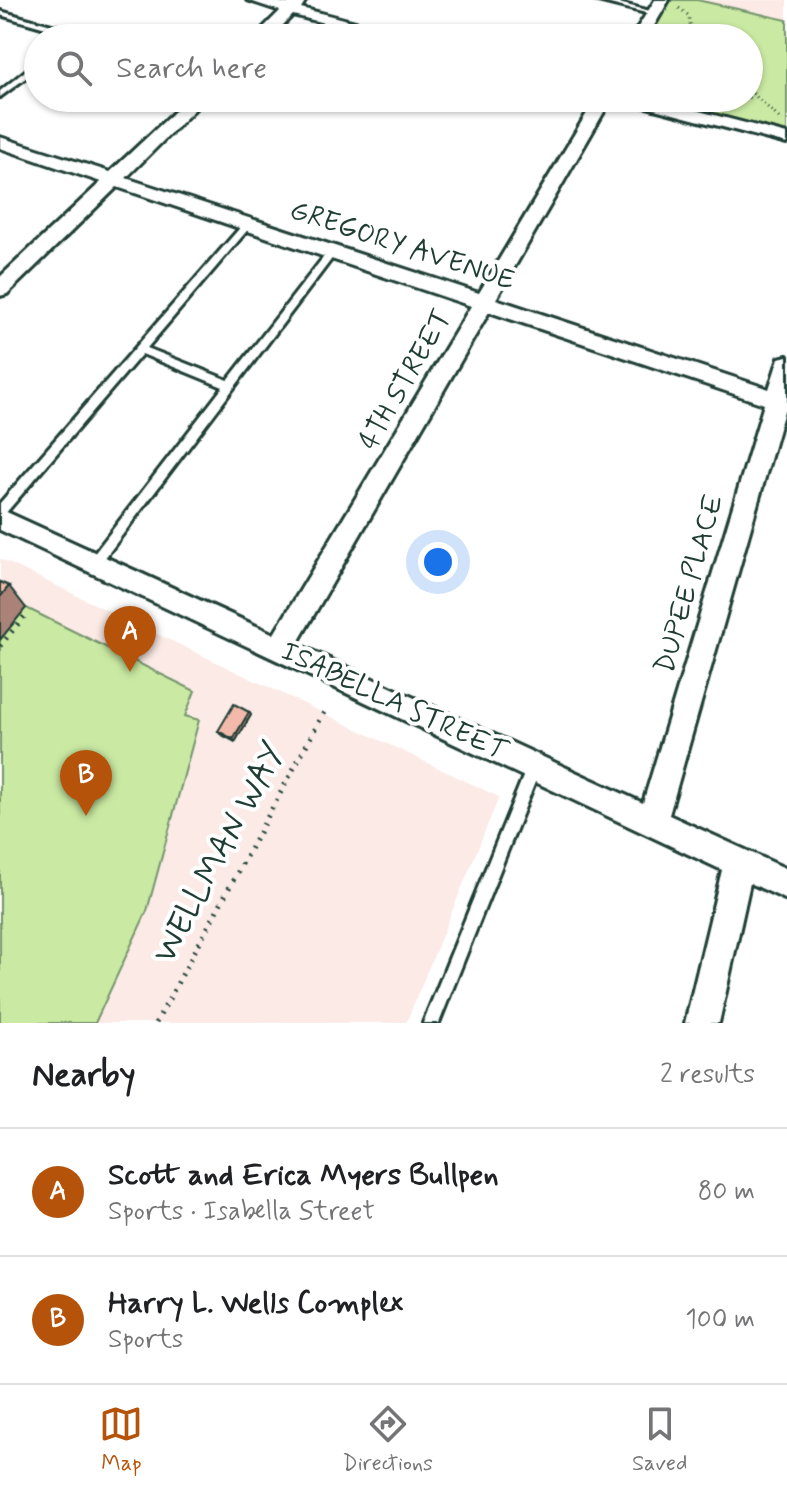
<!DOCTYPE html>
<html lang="en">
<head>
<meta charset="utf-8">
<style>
	body { margin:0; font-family:Mynerve,sans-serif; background:#f6f6f6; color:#202124 }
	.you { position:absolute; left:438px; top:562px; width:28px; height:28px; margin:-20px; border:6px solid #fff; border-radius:50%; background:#1a73e8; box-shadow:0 0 0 12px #1a73e833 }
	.badge { display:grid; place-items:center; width:52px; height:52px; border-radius:50%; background:#b45309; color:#fff; font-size:26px; font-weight:700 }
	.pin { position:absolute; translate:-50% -66px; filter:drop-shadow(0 2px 4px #0008) }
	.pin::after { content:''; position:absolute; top:42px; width:28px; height:24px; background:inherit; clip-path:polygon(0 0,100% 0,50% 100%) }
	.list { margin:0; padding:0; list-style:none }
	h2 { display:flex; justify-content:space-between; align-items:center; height:104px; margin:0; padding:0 32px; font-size:34px }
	h2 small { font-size:26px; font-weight:400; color:#757577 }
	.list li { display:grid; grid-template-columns:52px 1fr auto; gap:24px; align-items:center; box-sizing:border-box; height:128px; padding:0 32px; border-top:2px solid #e0e0e0 }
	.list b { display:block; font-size:30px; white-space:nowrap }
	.list p { margin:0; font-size:26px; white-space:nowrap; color:#757577 }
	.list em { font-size:26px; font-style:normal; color:#757577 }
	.icon { flex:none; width:44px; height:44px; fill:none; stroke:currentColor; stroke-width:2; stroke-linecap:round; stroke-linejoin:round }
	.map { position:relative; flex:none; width:787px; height:1023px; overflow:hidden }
	.search { position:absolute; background:#fff; box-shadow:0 2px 6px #0004; left:24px; right:24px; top:24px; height:88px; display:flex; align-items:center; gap:20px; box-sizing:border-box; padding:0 28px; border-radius:44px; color:#757577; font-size:30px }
	.sheet { height:360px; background:#fff }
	nav { display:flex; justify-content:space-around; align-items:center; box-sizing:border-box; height:112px; border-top:2px solid #e0e0e0; background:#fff; font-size:22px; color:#757577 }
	nav a { display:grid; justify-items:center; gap:4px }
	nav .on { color:#b45309 }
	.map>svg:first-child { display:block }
	.built { fill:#fbeae6 }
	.green { fill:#caeaa3; stroke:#74946c; stroke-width:2 }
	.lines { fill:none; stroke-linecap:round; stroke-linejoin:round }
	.lane-casing { stroke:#1f3d34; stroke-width:6 }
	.street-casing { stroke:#1f3d34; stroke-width:6 }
	.path-far1 { stroke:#1f3d34; stroke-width:3; stroke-dasharray:1 4; stroke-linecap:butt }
	.path { stroke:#1f3d34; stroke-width:5; stroke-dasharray:2 7; stroke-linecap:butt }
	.lane { fill:#fff; fill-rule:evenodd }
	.street { fill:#fff; fill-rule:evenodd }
	.wall { fill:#d1a093; stroke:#1f3d34; stroke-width:2 }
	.shaded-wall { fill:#aa8278; stroke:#1f3d34; stroke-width:2 }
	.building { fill:#f3baab; stroke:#1f3d34; stroke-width:2 }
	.labels { text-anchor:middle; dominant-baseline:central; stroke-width:8; stroke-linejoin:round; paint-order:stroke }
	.street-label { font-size:28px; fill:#1f3d34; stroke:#fff }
	.near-street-label { font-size:34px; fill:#1f3d34; stroke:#fff }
</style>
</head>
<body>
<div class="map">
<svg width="787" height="1023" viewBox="0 0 787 1023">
	<rect width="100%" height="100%" fill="#fff"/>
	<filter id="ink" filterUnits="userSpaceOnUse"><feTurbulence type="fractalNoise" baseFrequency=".0125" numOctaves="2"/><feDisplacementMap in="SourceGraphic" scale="16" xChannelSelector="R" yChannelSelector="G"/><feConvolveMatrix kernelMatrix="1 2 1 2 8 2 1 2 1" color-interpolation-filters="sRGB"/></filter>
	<g filter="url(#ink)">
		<path class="built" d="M 697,0 L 787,0 L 787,20 Z
			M 0,559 L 499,797 L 406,1023 L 0,1023 Z"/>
		<path class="green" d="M 671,0 L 697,0 L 787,20 L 787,133 L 651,98 L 749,98 L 749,38 L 649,38 Z
			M 0,595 L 195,691 L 185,716 L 199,720 L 147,911 L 95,1023 L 0,1023 Z"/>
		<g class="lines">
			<defs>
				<path id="lane" d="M 594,0 L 607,0 L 658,13 L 654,15 Z
					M 0,11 L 92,36 L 93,38 L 81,38 L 0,15 Z
					M 35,63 L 38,63 L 38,69 L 0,97 L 0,91 Z
					M 248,221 L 251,222 L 251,226 L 147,348 L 228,380 L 329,250 L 332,249 L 337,252 L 98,567 L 94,568 L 90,567 L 88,563 L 90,559 L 223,387 L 142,354 L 4,515 L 0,516 L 0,503 L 245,222 Z
					M 534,760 L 539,762 L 541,767 L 439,1023 L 423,1023 L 529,762 Z"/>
				<path id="street" d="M 247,0 L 271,0 L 287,4 L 292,0 L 306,0 L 301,8 L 405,35 L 408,38 L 382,38 L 293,15 L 270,38 L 253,38 L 280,11 Z
					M 655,0 L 669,0 L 647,38 L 631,38 Z
					M 189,98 L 206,98 L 126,178 L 479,293 L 596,98 L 612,98 L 496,299 L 769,389 L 779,358 L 787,356 L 787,411 L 784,411 L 669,815 L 787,869 L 787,900 L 750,883 L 719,1023 L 685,1023 L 722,870 L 0,530 L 0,509 L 274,634 L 471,306 L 117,187 L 7,294 L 0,296 L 0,277 L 101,182 L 0,148 L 0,137 L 110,172 ZM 489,312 L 764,404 L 643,803 L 297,644 Z
					M 622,98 L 649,98 L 787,134 L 787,144 L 624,101 Z"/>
			</defs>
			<use href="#lane" class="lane-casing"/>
			<use href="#street" class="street-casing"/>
			<path class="path-far1" d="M 679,8 L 688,15 L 692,32 L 702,38
				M 749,90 L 779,118"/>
			<path class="path" d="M 0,646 L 27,613
				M 156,1023 L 327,707"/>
			<use href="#lane" class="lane"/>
			<use href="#street" class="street"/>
		</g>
		<path class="wall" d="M 249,712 L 251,715 L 235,742 L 220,734 L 218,731 Z"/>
		<path class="shaded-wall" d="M 9,586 L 26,608 L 0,640 L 0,597 Z
			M 249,712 L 251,715 L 235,742 L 233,739 Z"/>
		<path class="building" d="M 0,582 L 9,586 L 0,597 Z
			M 234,704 L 249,712 L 233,739 L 218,731 Z"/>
	</g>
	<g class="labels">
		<g class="street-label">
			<text transform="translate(402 246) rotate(18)">GREGORY AVENUE</text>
			<text transform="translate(406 380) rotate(-60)">4TH STREET</text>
			<text transform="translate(690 584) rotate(-74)">DUPEE PLACE</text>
			<text transform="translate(394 702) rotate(25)">ISABELLA STREET</text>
		</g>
		<g class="near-street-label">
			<text transform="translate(220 853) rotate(-62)">WELLMAN WAY</text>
		</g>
	</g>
</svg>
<div class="you"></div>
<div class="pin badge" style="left:130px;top:672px">A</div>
<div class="pin badge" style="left:86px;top:816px">B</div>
<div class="search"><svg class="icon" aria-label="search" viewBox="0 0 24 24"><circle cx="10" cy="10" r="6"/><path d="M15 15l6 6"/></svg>Search here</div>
</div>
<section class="sheet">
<h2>Nearby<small>2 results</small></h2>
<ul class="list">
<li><span class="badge">A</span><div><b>Scott and Erica Myers Bullpen</b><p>Sports · Isabella Street</p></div><em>80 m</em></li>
<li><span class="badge">B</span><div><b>Harry L. Wells Complex</b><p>Sports</p></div><em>100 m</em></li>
</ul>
</section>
<nav>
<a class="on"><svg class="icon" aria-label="map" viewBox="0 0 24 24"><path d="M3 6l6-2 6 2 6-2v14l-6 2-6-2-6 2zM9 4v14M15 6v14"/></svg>Map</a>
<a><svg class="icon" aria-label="directions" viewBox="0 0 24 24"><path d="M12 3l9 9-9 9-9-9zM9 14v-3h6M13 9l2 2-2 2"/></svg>Directions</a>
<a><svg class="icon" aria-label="saved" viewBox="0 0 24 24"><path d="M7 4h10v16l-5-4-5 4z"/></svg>Saved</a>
</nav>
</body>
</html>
